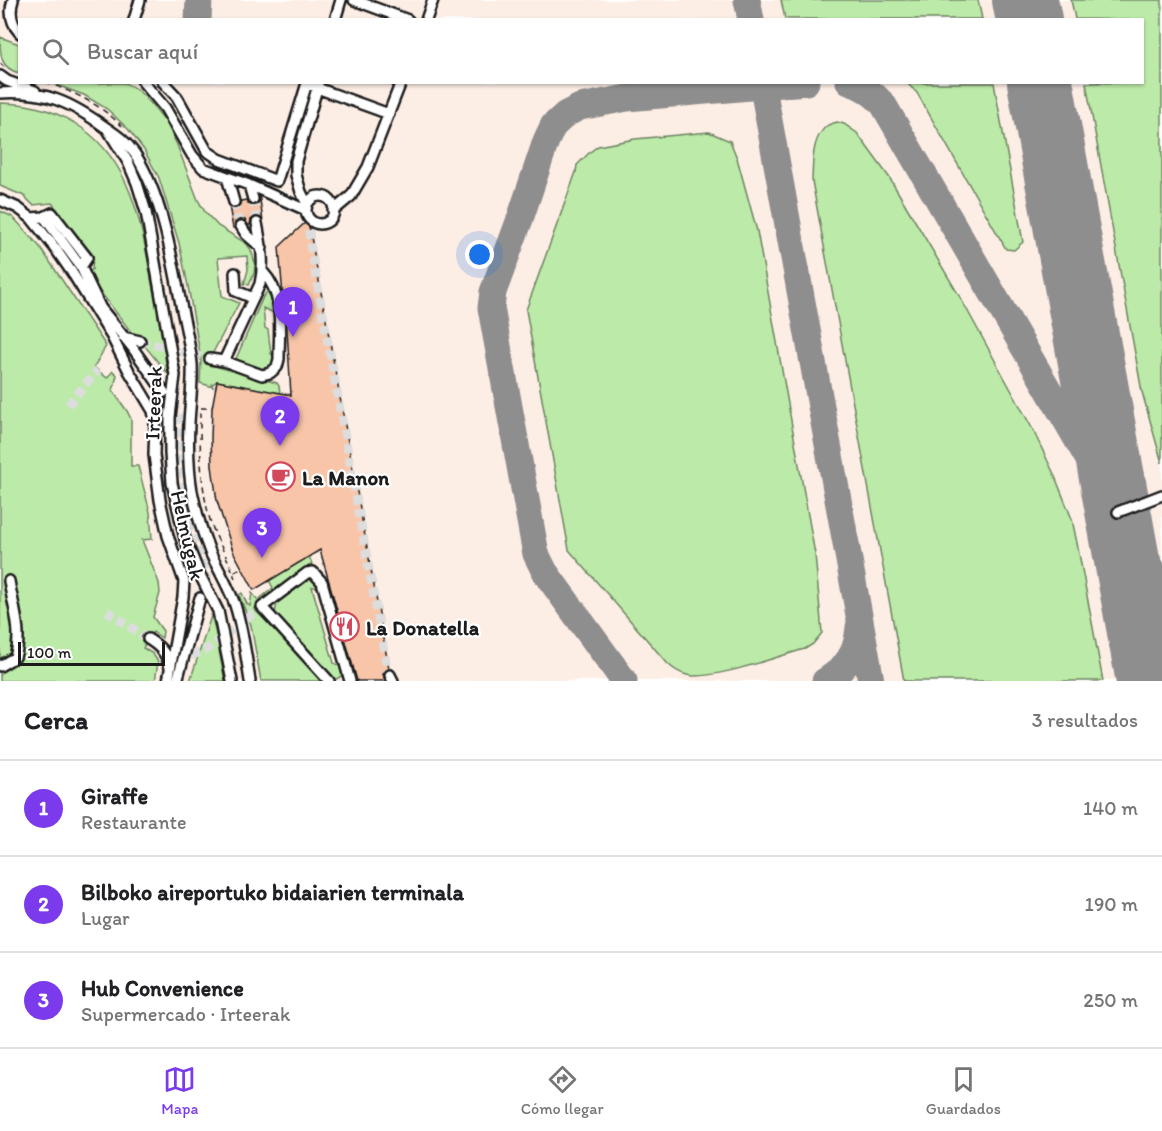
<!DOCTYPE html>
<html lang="es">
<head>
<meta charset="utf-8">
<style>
	body { margin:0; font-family:Itim,sans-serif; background:#f6f6f6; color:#202124 }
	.scale { position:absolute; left:18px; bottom:15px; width:147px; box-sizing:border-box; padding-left:6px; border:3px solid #1c1c1c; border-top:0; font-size:16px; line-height:21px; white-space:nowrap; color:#1c1c1c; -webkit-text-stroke:4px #fff; paint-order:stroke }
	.you { position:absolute; left:480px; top:255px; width:21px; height:21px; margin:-15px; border:4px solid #fff; border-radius:50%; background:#1a73e8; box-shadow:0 0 0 9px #1a73e833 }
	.badge { display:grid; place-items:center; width:39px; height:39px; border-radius:50%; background:#7c3aed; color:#fff; font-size:20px; font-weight:700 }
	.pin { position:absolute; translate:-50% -50px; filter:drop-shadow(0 2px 3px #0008) }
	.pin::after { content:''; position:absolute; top:32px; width:21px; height:18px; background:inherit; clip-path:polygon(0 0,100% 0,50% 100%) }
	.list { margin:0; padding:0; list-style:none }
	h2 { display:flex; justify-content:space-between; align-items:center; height:78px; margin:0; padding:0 24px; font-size:26px }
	h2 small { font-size:20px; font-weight:400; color:#757577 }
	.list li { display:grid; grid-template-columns:39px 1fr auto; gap:18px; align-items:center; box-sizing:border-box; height:96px; padding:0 24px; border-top:2px solid #e0e0e0 }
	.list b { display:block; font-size:22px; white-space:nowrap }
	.list p { margin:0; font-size:20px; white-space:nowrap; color:#757577 }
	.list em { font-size:20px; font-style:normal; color:#757577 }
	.icon { flex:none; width:33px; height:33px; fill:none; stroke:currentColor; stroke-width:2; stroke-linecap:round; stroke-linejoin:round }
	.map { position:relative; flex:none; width:1162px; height:681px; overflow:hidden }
	.search { position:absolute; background:#fff; box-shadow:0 2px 4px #0004; left:18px; right:18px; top:18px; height:66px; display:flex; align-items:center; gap:15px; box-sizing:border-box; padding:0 21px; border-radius:0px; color:#757577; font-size:22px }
	.sheet { height:366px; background:#fff }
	nav { display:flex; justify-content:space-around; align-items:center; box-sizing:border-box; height:84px; border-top:2px solid #e0e0e0; background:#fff; font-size:16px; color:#757577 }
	nav a { display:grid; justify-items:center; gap:3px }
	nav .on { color:#7c3aed }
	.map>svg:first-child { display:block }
	.built { fill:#fdeee5; fill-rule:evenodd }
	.green { fill:#bceaa8; stroke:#6c8362; stroke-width:1.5 }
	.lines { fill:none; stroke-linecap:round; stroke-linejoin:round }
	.taxiway { stroke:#8e8e8e; stroke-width:27 }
	.runway { stroke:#8e8e8e; stroke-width:66 }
	.building { fill:#f8c5a9; stroke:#1c1c1c; stroke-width:1.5 }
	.minor-tunnel { stroke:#ddd; stroke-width:9; stroke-dasharray:9 4.5; stroke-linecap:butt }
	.minor-casing { stroke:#1c1c1c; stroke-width:14 }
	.path { stroke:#1c1c1c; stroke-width:1.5; stroke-dasharray:6 4.5; stroke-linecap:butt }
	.minor { stroke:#fff; stroke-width:9 }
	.labels { text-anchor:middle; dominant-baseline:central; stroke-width:4.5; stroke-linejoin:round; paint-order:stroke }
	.street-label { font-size:21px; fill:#1c1c1c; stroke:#fff }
	.poi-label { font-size:21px; font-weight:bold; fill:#1c1c1c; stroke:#fff; text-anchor:start }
</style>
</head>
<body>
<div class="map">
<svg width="1162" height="681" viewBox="0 0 1162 681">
	<rect width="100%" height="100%" fill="#fff"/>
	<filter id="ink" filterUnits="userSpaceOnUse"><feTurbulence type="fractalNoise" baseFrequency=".0167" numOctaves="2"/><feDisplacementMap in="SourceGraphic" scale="12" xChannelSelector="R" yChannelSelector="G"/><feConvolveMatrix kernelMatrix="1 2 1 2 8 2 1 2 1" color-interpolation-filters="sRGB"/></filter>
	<g filter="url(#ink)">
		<path class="built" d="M 0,0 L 1162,0 L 1162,681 L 0,681 ZM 20,20 L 1142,20 L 1142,82 L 20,82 Z"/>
		<path class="green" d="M 781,0 L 978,0 L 982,19 L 785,19 Z
			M 1071,0 L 1162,0 L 1162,463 L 1142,392 L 1086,83 L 1142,82 L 1142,20 L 1075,19 Z
			M 0,37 L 19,44 L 19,73 C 0,68 0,55 0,37 Z
			M 51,83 L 125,83 L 138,90 L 154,107 L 166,122 L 177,145 L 198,200 L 205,212 L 218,226 L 244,242 L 250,248 L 253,256 L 255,264 L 254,273 L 249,285 L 244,284 L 248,270 L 247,256 L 218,258 L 222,296 L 239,303 L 207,364 L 277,383 L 279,386 L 280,393 L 217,381 L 212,384 L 213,387 L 200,383 L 201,359 L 188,286 L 179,243 L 159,178 L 144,150 L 128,129 L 107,109 L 84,95 Z
			M 907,83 L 994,83 L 1023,242 L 1014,250 L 1006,249 L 917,93 Z
			M 0,103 C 29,103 58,111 82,128 C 131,163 141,222 151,278 C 157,310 164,341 167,373 L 135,334 L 131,332 L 92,281 L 89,271 L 92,270 L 93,255 L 52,203 L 33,205 L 24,196 L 0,186 Z
			M 837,122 L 844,124 L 857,133 L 889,177 L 960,297 L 1032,428 L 1054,474 L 1072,519 L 1078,548 L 1103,681 L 904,681 L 812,181 C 813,163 811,137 828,125 C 830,124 834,123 837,122 Z
			M 709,132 L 730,141 L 737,158 L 757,231 L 815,554 L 822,633 L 813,644 L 805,649 C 778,656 711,681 687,675 C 679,673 673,669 667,663 L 569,550 L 526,310 L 576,172 L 577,165 L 590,152 L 598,146 L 635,139 Z
			M 0,211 L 13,217 L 40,247 L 106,346 L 94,367 L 107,378 L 113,371 L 117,375 L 113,391 L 127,411 L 131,419 L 131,466 L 138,466 L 150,512 L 152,539 L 142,540 L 159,583 L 160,593 L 153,617 L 163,631 L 162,638 L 153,632 L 143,648 L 153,654 L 158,662 L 155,681 L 0,681 Z
			M 267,292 L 270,292 L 273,297 L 274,313 L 263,308 L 265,328 L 268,330 L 271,354 L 277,357 L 272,366 L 261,369 L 235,361 L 263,297 Z
			M 309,556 L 312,564 L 254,609 L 298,654 L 302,657 L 325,681 L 261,681 L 251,625 L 239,595 L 242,593 L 247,604 L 250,606 L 252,593 L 258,600 L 273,588 L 269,580 Z
			M 309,580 C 315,580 317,582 319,587 L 312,587 L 334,663 L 343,668 L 343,675 L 335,680 L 329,678 L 283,628 L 275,613 L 277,603 Z
			M 211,616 L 214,625 L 225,681 L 190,681 Z"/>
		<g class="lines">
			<path class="taxiway" d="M 747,0 L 751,20
				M 198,20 L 199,0
				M 762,82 L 871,681
				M 849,82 C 863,86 874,94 883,104 L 1162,586
				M 1106,515 L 1129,585 L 1143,647
				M 624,681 L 545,572 L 536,554 L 491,308 L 493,292 L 520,219 L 546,141 L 553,126 L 566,114 L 580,107 L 627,98 L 806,82
				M 825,681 C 847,668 857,653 859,627"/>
			<path class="runway" d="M 1025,0 L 1029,20
				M 1040,82 L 1149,681"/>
		</g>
		<path class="building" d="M 246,200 L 248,203 L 252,206 L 257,204 L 260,200 L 263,221 L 260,217 L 255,217 L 251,220 L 250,225 L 248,225 L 245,220 L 240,219 L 235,222 L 235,228 L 233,228 L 229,206 L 233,209 L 236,208 L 239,206 L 241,201 Z
			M 308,220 L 389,669 L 385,671 L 383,674 L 385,681 L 357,681 L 320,550 L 254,590 L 233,551 L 217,501 L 212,466 L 211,439 L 212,408 L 217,381 L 291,395 L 286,313 L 283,297 L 279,247 Z"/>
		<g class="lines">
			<path class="minor-tunnel" d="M 253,199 L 257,223
				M 234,202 L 241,226
				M 309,230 L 310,243 L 387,668 L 390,675
				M 140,341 L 210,359
				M 164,392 L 175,407 L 178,415 L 180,427 L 182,465 L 189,509 L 206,564 L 207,579 L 200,598
				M 68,405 L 98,370
				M 107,611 L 148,639
				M 191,656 L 206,650 L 256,611"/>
			<defs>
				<path id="minor" d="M 13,0 C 9,12 11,23 20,33
					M 354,0 L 408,20
					M 134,20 L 140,0
					M 335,20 L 341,0
					M 426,20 L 433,0
					M 0,76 L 7,81 L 35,91
					M 143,82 L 165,108 L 192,155 L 203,168 L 249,185 L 306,210
					M 163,82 L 177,97 L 207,151 L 219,159 L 277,181 L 307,83 L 317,88 L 389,114
					M 0,93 C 45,90 70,102 105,127 C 117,135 127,142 135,154 C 162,195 173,262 182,310 C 186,328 190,346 192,364 C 193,383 190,403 189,423 C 188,445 188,468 192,491 C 196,511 202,532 210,552 C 218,569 229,587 235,605 C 243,630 246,656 250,681
					M 108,130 L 128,162 L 137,183 L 146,212 L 175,375 L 170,417 L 170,453 L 172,483 L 185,539 L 198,571 L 218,611 L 232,681
					M 227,177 L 234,202
					M 249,185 L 253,199
					M306 210a14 14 0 1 1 28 0a14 14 0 1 1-28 0Z
					M 0,200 L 18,208 L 31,218 L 55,248 L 73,274 L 112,337 L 129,371 L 153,411 L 155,422 L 154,455 L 160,500 L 168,536 L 184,581 L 183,597 L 168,681
					M 307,204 L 301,192 L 296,175 L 296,161 L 318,85
					M 333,211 L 351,196 L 368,167 L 401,82
					M 44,217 L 52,213 L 87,258 L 81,267
					M 31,218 L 44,217 L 81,267 L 101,309
					M 241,226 L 246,234 L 262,248
					M 235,273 L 236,291 L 253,298
					M 99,306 L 132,347 L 164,392
					M 123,337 L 140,341
					M 210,359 L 224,361 L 262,375 L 270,373 L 277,367 L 279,359 C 279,330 285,295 263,272
					M 224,361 L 260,284 C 265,263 261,244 257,223
					M 1118,512 L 1162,495
					M 148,639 C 159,646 166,652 169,665
					M 0,666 L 15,657 C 23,633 13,606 9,581
					M 390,675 L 393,681
					M 177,681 L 200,598
					M 329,681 L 262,607 L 307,573 L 313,572 L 322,582 L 350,681"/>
			</defs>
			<use href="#minor" class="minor-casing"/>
			<path class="path" d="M 0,63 L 4,67
				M 46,82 C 77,94 98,103 122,126
				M 201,408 L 212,408
				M 200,412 C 200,449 200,488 211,523 C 217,542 230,560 235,579
				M 234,572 L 241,568"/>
			<use href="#minor" class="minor"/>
		</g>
	</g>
	<defs>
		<symbol id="cafe-ring" viewBox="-11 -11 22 22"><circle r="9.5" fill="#fff" stroke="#d1495b" stroke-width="1.5"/><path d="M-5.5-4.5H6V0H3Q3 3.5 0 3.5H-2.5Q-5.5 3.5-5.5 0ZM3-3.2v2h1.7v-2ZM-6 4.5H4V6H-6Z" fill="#d1495b"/></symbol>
		<symbol id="restaurant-ring" viewBox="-11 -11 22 22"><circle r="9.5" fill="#fff" stroke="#d1495b" stroke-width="1.5"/><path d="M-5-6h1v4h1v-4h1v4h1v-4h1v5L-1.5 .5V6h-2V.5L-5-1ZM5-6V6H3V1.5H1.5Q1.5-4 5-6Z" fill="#d1495b"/></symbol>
	</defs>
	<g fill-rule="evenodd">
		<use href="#cafe-ring" x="264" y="460" width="33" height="33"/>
		<use href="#restaurant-ring" x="328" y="610" width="33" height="33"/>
	</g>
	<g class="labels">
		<g class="street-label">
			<text transform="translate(153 403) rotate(-88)">Irteerak</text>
			<text transform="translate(188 535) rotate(77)">Helmugak</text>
		</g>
		<g class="poi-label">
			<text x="302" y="477">La Manon</text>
			<text x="366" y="627">La Donatella</text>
		</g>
	</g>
</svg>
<div class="scale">100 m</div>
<div class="you"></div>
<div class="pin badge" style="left:293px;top:337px">1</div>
<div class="pin badge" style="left:280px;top:446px">2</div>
<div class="pin badge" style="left:262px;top:558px">3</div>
<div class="search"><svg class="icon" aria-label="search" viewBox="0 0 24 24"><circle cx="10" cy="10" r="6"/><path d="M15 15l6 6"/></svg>Buscar aquí</div>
</div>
<section class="sheet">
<h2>Cerca<small>3 resultados</small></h2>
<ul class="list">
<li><span class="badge">1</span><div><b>Giraffe</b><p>Restaurante</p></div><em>140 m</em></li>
<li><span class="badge">2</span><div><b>Bilboko aireportuko bidaiarien terminala</b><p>Lugar</p></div><em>190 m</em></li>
<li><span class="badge">3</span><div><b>Hub Convenience</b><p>Supermercado · Irteerak</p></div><em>250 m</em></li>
</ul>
</section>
<nav>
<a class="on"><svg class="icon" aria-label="map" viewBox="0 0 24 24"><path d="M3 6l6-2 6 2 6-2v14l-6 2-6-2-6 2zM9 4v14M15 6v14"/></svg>Mapa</a>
<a><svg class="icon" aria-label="directions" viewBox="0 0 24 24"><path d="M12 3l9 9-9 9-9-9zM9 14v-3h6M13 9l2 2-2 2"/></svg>Cómo llegar</a>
<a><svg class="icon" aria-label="saved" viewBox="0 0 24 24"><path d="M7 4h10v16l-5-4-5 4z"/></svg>Guardados</a>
</nav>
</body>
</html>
